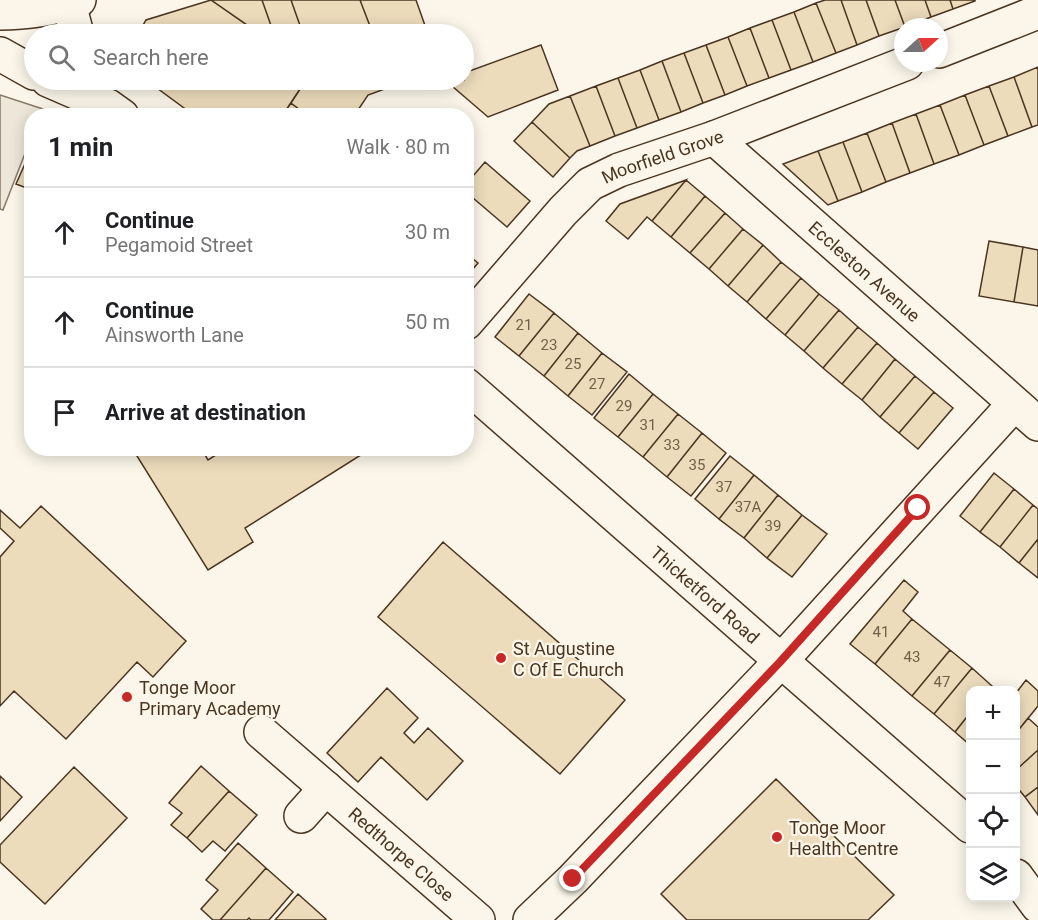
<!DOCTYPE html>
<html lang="en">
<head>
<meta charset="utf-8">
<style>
	body { margin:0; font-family:Roboto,sans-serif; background:#f6f6f6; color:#202124 }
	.controls { position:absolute; right:18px; bottom:18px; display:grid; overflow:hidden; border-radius:12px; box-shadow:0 3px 15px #0003 }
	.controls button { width:54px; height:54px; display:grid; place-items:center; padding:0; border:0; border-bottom:2px solid #e0e0e0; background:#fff; color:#202124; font:30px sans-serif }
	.compass { position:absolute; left:894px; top:18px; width:54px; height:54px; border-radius:50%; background:#fff; box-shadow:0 3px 15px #0003; rotate:69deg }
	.stop { position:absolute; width:18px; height:18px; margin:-14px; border:4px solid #c62828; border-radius:50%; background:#fff }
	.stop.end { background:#c62828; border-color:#fff; box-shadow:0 2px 6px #0008 }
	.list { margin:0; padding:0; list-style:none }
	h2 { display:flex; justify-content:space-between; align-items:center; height:78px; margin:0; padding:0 24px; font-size:26px }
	h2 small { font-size:20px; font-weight:400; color:#757577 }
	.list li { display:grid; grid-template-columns:39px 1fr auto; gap:18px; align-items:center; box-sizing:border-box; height:90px; padding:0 24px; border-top:2px solid #e0e0e0 }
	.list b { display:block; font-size:22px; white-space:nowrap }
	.list p { margin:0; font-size:20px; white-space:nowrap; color:#757577 }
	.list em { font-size:20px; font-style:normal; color:#757577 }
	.icon { flex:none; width:33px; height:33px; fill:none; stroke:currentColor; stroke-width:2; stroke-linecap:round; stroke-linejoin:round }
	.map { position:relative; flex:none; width:1038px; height:920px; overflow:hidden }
	.search { position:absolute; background:#fff; box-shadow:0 3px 15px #0003; left:24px; top:24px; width:450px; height:66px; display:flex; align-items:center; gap:15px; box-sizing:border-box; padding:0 21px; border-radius:33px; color:#757577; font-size:22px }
	.panel { position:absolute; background:#fff; box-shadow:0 3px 15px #0003; left:24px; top:108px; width:450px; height:348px; border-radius:24px }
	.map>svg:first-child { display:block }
	.parking { fill:#ede7d9; stroke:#887966; stroke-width:1.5 }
	.building { fill:#ecdcbc; stroke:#4a3520; stroke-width:1.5 }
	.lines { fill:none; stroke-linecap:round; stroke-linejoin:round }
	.street-casing { stroke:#4a3520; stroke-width:36 }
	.secondary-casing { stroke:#4a3520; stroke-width:36 }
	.primary-casing { stroke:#4a3520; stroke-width:36 }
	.street { stroke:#fbf6e9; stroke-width:33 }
	.secondary { stroke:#fbf6e9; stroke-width:33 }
	.primary { stroke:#fbf6e9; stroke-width:33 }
	.route { stroke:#c62828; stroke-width:8 }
	.poi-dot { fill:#c62828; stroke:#fbf6e9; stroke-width:2 }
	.labels { text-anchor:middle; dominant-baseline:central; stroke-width:4.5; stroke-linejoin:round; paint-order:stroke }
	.number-label { font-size:15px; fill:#725f47 }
	.street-label { font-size:18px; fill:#4a3520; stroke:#fbf6e9 }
	.poi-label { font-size:18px; fill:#4a3520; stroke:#fbf6e9; text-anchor:start }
</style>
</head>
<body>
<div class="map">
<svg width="1038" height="920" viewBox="0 0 1038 920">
	<rect width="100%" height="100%" fill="#fbf6e9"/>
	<path class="parking" d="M 0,95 L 43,109 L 40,115 L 32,116 L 31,138 L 3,210 L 0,209 Z"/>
	<path class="building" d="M 211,0 L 260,34 L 138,34 L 146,20 Z
		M 211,0 L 262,0 L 274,34 L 260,34 Z
		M 262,0 L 291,0 L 303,34 L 274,34 Z
		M 291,0 L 360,0 L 373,34 L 303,34 Z
		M 360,0 L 416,0 L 428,34 L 373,34 Z
		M 825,0 L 841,0 L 857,45 L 836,53 L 816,3 Z
		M 841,0 L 866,0 L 879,36 L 857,45 Z
		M 866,0 L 895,0 L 905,27 L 879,36 Z
		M 895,0 L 925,0 L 931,17 L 905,27 Z
		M 925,0 L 950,0 L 953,9 L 931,17 Z
		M 950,0 L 975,0 L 975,1 L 953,9 Z
		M 816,3 L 836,53 L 813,62 L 794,12 Z
		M 794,12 L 813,62 L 791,70 L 772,20 Z
		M 772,20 L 791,70 L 769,78 L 750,28 Z
		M 750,28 L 769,78 L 747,86 L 728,37 Z
		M 728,37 L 747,86 L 725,95 L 706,45 Z
		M 541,45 L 558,90 L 488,117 L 445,80 L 464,80 L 464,73 Z
		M 706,45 L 725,95 L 703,103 L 684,53 Z
		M 684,53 L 703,103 L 681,112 L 662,61 Z
		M 662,61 L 681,112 L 659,120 L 640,70 Z
		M 1038,67 L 1038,125 L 1032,127 L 1014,77 Z
		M 640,70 L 659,120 L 637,128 L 618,78 Z
		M 1014,77 L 1032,127 L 1008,136 L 989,86 Z
		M 618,78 L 637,128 L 615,136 L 596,86 Z
		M 146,80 L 306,80 L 282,116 L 195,116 Z
		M 306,80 L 388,80 L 390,87 L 368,95 L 354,116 L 308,116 L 291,103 Z
		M 596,86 L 615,136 L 590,146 L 570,96 Z
		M 989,86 L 1008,136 L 984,145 L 965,95 Z
		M 965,95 L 984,145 L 959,155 L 940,105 Z
		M 570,96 L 590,146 L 577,151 L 570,158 L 532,122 L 549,104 Z
		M 291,103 L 308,116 L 282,116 Z
		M 940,105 L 959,155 L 934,164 L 916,114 Z
		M 916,114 L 934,164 L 910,173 L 892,123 Z
		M 532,122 L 570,158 L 553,177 L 514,141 Z
		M 892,123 L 910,173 L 886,182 L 867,133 Z
		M 867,133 L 886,182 L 862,192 L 843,142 Z
		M 843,142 L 862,192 L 838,201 L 818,151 Z
		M 32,148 L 32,190 L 16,184 Z
		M 818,151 L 838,201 L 828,205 L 783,164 Z
		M 485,162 L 530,201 L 507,227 L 466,192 L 466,184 Z
		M 686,180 L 705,196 L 671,237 L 652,221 Z
		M 686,180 L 652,221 L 647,217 L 628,239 L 606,221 L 620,204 Z
		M 705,196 L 725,213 L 690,253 L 671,237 Z
		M 725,213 L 743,229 L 709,269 L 690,253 Z
		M 743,229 L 763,245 L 728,286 L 709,269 Z
		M 989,241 L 1023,247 L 1014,302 L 979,296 Z
		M 763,245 L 781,262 L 747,302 L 728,286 Z
		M 1023,247 L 1038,250 L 1038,306 L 1014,302 Z
		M 466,253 L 478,263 L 466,277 Z
		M 781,262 L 801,278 L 766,319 L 747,302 Z
		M 801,278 L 819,294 L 785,335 L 766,319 Z
		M 529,294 L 554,313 L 519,356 L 495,337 Z
		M 819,294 L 839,310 L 804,351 L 785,335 Z
		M 839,310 L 858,327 L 823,368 L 804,351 Z
		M 554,313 L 578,333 L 544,376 L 519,356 Z
		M 858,327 L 877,343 L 842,384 L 823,368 Z
		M 578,333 L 602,353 L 568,396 L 544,376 Z
		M 877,343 L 895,359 L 862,400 L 842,384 Z
		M 602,353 L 627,372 L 592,415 L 568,396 Z
		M 895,359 L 915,376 L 880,417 L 862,400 Z
		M 629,374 L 653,394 L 618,437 L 594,418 Z
		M 915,376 L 934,392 L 899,433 L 880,417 Z
		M 934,392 L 953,408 L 918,449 L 899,433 Z
		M 653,394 L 678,414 L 643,457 L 618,437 Z
		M 678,414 L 702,433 L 667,477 L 643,457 Z
		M 702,433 L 726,453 L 691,496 L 667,477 Z
		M 132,448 L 201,448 L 208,460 L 227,448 L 372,448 L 245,528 L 253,542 L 208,570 Z
		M 730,456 L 754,475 L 719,519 L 695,499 Z
		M 994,473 L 1014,489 L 980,532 L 960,516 Z
		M 754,475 L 778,495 L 744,538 L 719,519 Z
		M 1014,489 L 1033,505 L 1000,547 L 980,532 Z
		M 778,495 L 802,515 L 767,558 L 744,538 Z
		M 1033,505 L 1038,509 L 1038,539 L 1019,563 L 1000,547 Z
		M 41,506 L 186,641 L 153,677 L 137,662 L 66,739 L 14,691 L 0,706 L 0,557 L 14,541 L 0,528 L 0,510 L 20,528 Z
		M 802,515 L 827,534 L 792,577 L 767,558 Z
		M 1038,539 L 1038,578 L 1019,563 Z
		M 443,542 L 625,700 L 560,774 L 378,617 Z
		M 904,580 L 918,592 L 903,611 L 912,619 L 875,664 L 850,644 Z
		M 912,619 L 950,650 L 912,696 L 875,664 Z
		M 950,650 L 972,668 L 934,714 L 912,696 Z
		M 972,668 L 992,686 L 989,690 L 970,690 L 970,713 L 955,732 L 934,714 Z
		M 1026,680 L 1038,691 L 1038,706 L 1016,733 L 1016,693 Z
		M 387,688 L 418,718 L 404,733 L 414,743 L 428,728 L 463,761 L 427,800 L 381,757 L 358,782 L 327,753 Z
		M 970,713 L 970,745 L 955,732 Z
		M 1028,718 L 1038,727 L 1038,750 L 1016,770 L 1016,733 Z
		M 1038,750 L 1038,787 L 1025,797 L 1016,786 L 1016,770 Z
		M 201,766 L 229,791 L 187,838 L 171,825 L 182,813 L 169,803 Z
		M 74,767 L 127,818 L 45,904 L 0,862 L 0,845 Z
		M 0,776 L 22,797 L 0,821 Z
		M 776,779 L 894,895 L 868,920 L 687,920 L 661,894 Z
		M 1038,787 L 1038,815 L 1025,797 Z
		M 229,791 L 257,815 L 225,851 L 213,841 L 202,852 L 187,838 Z
		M 238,843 L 266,868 L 220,920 L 213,920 L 201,909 L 218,890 L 206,880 Z
		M 266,868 L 293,892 L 269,920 L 251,920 L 249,918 L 247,920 L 220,920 Z
		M 298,894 L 326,919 L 324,920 L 275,920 Z"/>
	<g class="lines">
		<defs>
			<g id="street">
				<path d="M 939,51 L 1038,12"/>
				<path id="s1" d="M 714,138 L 1038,424"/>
				<path id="s2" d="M 466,323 L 563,211 L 590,184 L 619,170 L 714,138 L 907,63"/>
				<path d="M 780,662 L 1014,404"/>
				<path id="s3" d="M 261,732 L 478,920"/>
				<path d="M 301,816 L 326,788"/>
			</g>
			<g id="secondary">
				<path d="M 68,0 L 77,34"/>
				<path d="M 0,54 L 34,73"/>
				<path d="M 48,80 L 108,106 L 122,116"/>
				<path id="s4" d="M 466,385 L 970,826"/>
				<path d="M 1016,876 L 1038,906"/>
				<path d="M 530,920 L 573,879 L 780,662"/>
			</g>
			<path id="primary" d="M 0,13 C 28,13 53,9 79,0"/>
		</defs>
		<use href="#street" class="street-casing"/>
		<use href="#secondary" class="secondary-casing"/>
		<use href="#primary" class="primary-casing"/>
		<use href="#street" class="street"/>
		<use href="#secondary" class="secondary"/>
		<use href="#primary" class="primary"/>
	</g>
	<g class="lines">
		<path class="route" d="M 573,879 L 780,662 L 918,508"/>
	</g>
	<g class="poi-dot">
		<circle cx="501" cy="658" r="6"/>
		<circle cx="127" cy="697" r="6"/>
		<circle cx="777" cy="837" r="6"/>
	</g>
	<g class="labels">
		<g class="number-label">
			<text x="524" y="325">21</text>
			<text x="549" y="345">23</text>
			<text x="573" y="364">25</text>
			<text x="597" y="384">27</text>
			<text x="624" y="406">29</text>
			<text x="648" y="425">31</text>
			<text x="672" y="445">33</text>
			<text x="697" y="465">35</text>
			<text x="724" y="487">37</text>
			<text x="748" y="507">37A</text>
			<text x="773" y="526">39</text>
			<text x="881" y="632">41</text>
			<text x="912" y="657">43</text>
			<text x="942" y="682">47</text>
		</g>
		<g class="street-label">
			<text stroke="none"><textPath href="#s2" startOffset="264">Moorfield Grove</textPath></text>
			<text stroke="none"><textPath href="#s1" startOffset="201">Eccleston Avenue</textPath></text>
			<text stroke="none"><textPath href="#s4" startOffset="318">Thicketford Road</textPath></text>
			<text stroke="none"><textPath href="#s3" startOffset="186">Redthorpe Close</textPath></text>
		</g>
		<g class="poi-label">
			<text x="513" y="648">St Augustine<tspan x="513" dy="21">C Of E Church</tspan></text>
			<text x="139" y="687">Tonge Moor<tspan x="139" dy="21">Primary Academy</tspan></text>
			<text x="789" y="827">Tonge Moor<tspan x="789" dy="21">Health Centre</tspan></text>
		</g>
	</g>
</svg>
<div class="controls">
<button>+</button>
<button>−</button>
<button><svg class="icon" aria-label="locate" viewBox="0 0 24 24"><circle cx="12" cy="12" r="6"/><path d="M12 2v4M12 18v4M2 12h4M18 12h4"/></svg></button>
<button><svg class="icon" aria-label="layers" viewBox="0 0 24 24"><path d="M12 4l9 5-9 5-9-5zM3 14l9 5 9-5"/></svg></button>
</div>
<svg class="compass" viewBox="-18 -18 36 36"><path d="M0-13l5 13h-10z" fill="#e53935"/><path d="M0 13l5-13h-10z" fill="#757577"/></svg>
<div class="stop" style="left:918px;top:508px"></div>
<div class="stop end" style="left:573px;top:879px"></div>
<div class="search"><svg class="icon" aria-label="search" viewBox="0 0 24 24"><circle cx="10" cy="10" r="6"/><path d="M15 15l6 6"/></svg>Search here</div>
<section class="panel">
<h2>1 min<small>Walk · 80 m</small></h2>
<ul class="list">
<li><svg class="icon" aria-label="ahead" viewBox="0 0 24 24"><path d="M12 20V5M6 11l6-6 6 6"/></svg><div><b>Continue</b><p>Pegamoid Street</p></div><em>30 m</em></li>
<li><svg class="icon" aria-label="ahead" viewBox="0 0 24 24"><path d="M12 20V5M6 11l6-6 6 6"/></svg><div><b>Continue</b><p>Ainsworth Lane</p></div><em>50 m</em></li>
<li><svg class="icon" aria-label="arrive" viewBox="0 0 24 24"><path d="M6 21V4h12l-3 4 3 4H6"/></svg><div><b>Arrive at destination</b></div></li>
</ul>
</section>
</div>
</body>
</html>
